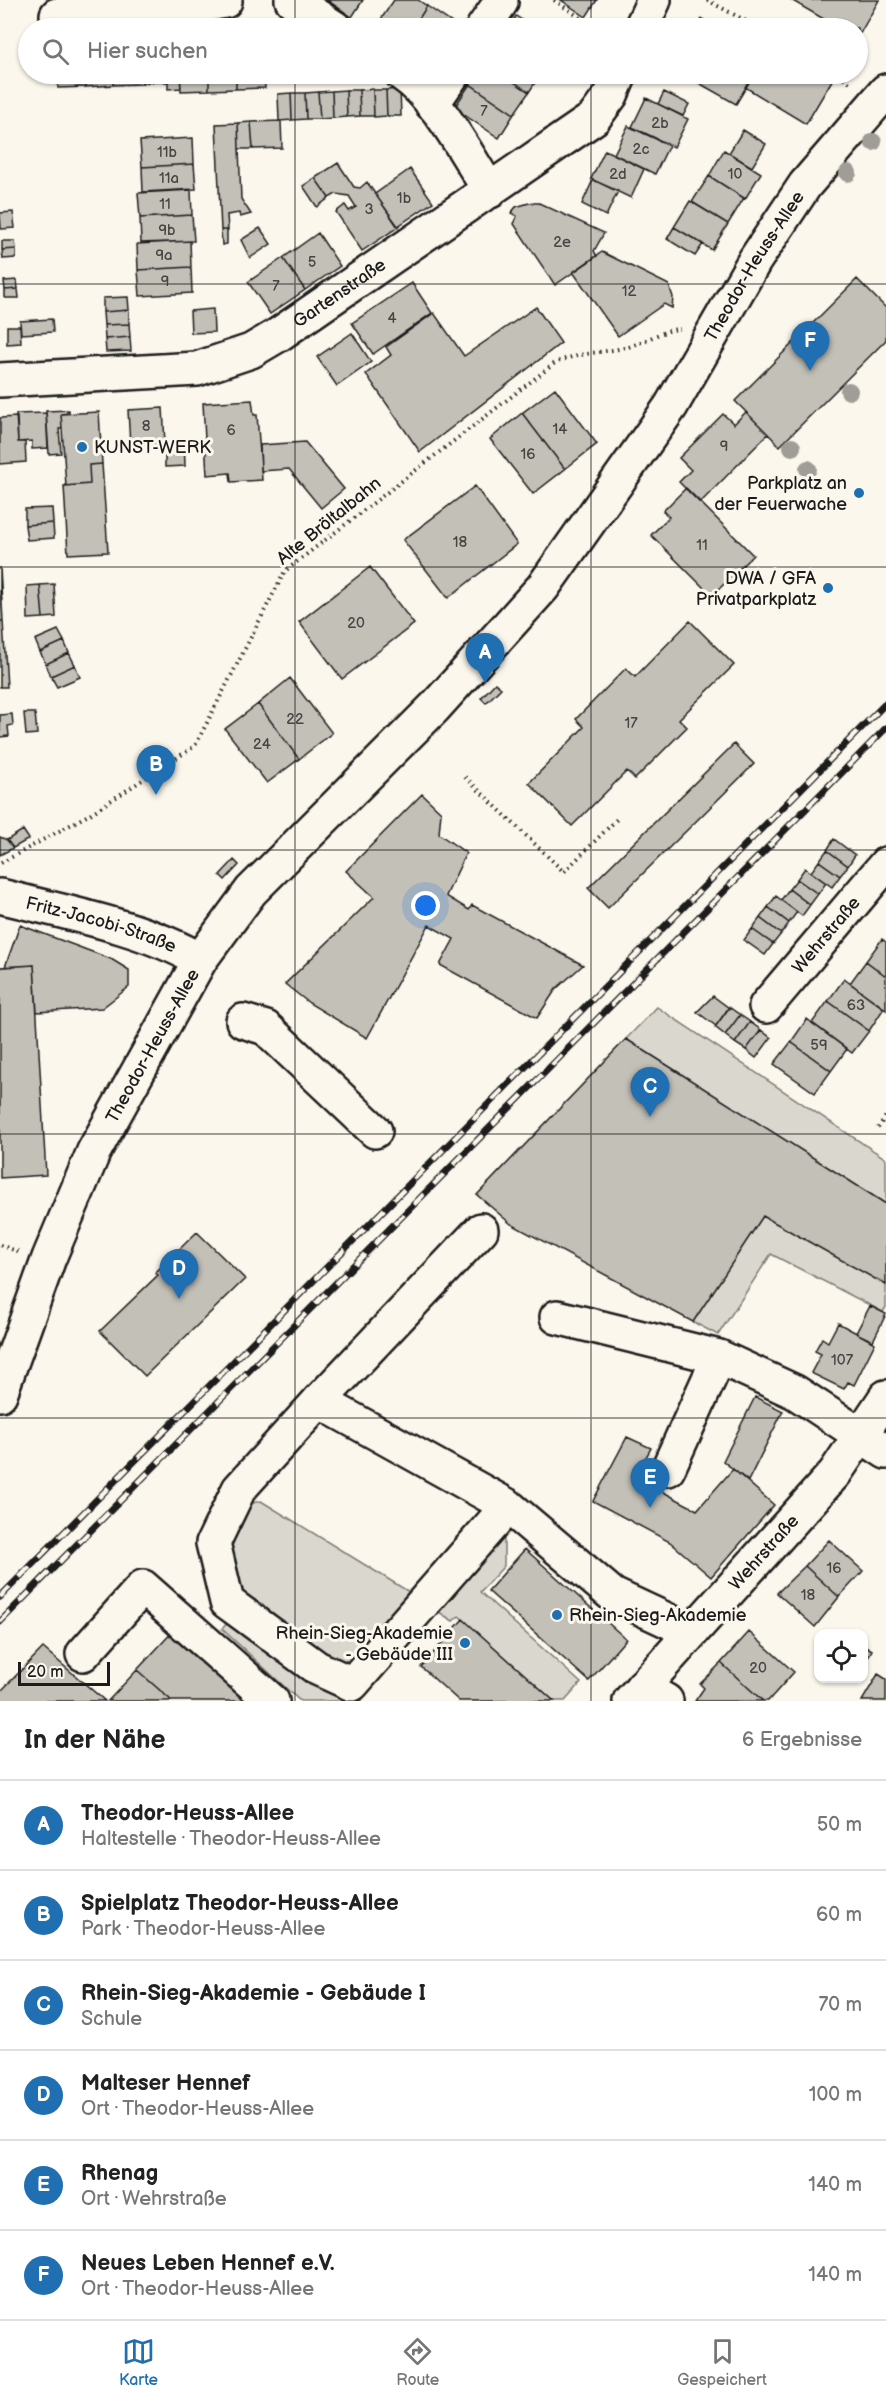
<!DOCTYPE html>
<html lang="de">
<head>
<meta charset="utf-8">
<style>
	body { margin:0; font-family:"Balsamiq Sans",sans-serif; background:#f2f2f2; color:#222 }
	.controls { position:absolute; right:18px; bottom:18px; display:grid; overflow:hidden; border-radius:12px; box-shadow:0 2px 4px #0004 }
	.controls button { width:54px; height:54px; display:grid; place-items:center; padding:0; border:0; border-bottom:2px solid #e0e0e0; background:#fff; color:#222; font:30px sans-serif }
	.scale { position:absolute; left:18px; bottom:15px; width:92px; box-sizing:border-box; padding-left:6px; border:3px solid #1c1c1c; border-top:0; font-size:16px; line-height:21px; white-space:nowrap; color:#1c1c1c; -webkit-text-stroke:4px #fbf7ec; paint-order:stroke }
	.you { position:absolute; left:426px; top:906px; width:21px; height:21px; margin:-15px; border:4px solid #fff; border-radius:50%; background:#1a73e8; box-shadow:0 0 0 9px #1a73e833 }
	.badge { display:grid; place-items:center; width:39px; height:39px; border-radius:50%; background:#1f6fb2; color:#fff; font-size:20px; font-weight:700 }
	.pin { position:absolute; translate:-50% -50px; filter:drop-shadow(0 2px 3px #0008) }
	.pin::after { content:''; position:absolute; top:32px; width:21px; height:18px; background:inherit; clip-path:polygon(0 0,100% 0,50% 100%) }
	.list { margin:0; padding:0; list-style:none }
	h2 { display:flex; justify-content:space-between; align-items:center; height:78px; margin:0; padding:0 24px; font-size:26px }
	h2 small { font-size:20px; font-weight:400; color:#767676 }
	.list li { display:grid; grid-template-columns:39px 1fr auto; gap:18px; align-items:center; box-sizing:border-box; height:90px; padding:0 24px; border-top:2px solid #e0e0e0 }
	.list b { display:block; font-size:22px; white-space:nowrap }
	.list p { margin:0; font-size:20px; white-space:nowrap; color:#767676 }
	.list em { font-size:20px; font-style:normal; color:#767676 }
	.icon { flex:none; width:33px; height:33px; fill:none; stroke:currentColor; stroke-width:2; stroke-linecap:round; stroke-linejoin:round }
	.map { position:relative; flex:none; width:886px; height:1701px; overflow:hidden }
	.search { position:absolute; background:#fff; box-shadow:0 2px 4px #0004; left:18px; right:18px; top:18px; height:66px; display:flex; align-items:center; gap:15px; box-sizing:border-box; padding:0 21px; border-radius:33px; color:#767676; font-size:22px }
	.sheet { height:618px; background:#fff }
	nav { display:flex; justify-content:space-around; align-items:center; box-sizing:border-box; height:84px; border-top:2px solid #e0e0e0; background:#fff; font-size:16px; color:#767676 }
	nav a { display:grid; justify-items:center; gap:3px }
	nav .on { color:#1f6fb2 }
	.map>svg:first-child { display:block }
	.green { fill:#dad7ce; stroke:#7b7a75; stroke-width:1.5 }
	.building { fill:#c3c0b8; stroke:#1c1c1c; stroke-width:1.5 }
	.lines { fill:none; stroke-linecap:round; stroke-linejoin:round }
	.minor-casing { stroke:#1c1c1c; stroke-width:38 }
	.path { stroke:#1c1c1c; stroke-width:4; stroke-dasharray:1.5 4.5; stroke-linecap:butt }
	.minor { stroke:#fbf7ec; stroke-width:33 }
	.rail-casing { stroke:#1c1c1c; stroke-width:7 }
	.rail { stroke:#fbf7ec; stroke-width:4.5; stroke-dasharray:14; stroke-linecap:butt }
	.tree { fill:#a09d97 }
	.grid { fill:none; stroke:#1c1c1c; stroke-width:1.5; stroke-opacity:0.55 }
	.poi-dot { fill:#1f6fb2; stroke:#fbf7ec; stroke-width:2 }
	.labels { text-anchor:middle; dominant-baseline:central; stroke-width:6; stroke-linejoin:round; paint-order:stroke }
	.number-label { font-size:15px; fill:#464543 }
	.street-label { font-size:18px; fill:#1c1c1c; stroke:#fbf7ec }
	.poi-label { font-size:18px; fill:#1c1c1c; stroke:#fbf7ec; text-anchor:end }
</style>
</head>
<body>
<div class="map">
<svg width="886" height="1701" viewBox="0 0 886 1701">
	<rect width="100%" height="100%" fill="#fbf7ec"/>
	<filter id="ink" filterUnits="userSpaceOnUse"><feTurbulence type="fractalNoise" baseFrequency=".0167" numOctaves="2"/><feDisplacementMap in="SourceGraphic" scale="12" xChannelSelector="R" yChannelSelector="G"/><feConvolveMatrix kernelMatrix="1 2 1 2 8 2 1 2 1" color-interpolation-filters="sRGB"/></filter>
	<g filter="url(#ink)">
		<path class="green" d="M 657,1007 L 886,1159 L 886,1204 L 626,1039 Z
			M 763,1216 L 886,1285 L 886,1307 L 883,1312 L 771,1254 L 718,1335 L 693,1322 Z
			M 261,1501 L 414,1595 L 347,1669 L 236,1598 L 223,1545 L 240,1506 Z
			M 504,1534 L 504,1566 L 480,1592 L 581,1683 L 565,1701 L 554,1701 L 459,1616 L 453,1621 L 434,1609 Z
			M 235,1614 L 347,1697 L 344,1701 L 300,1701 L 222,1629 Z"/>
		<path class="building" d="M 327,0 L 363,0 L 352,17 Z
			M 394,0 L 418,0 L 427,6 L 413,28 L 375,28 Z
			M 561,0 L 597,0 L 586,17 Z
			M 791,0 L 879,0 L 858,37 L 858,28 L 839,28 Z
			M 427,6 L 452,23 L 449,28 L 413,28 Z
			M 516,16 L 534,28 L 508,28 Z
			M 702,19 L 719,28 L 697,28 Z
			M 544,21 L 555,28 L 538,28 Z
			M 57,74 L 86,74 L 86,87 L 58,88 Z
			M 86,74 L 113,74 L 113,85 L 86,87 Z
			M 113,74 L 142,74 L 142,84 L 113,85 Z
			M 142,74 L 154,74 L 154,82 L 142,83 Z
			M 154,74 L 168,74 L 168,82 L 154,82 Z
			M 168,74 L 180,74 L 181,88 L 168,89 Z
			M 180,74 L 209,74 L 209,90 L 181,91 Z
			M 209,74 L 236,74 L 236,89 L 209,90 Z
			M 236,74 L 264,74 L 265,88 L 236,89 Z
			M 478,74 L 502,74 L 529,92 L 514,114 L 470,84 Z
			M 502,74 L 541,74 L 529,92 Z
			M 683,74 L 754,74 L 736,104 Z
			M 754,74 L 828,74 L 834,77 L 806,124 L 745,87 Z
			M 470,84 L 514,114 L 499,138 L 454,108 Z
			M 373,89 L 374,116 L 360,116 L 359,90 Z
			M 400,89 L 401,116 L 387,116 L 386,90 Z
			M 346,90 L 359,90 L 360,116 L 347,117 Z
			M 346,90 L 347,117 L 333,118 L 332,91 Z
			M 373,90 L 386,90 L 387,116 L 374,117 Z
			M 332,91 L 333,118 L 320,119 L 318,92 Z
			M 318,92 L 320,119 L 306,119 L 305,93 Z
			M 664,92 L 689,104 L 683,116 L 658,104 Z
			M 291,93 L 292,120 L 279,121 L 278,94 Z
			M 291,93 L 305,93 L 306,119 L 292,120 Z
			M 646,98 L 688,119 L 674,147 L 632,127 Z
			M 281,121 L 282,148 L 253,149 L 251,122 Z
			M 251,122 L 253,149 L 239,149 L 238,123 Z
			M 238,123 L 241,199 L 251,214 L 240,217 L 239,213 L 227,215 L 228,230 L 221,230 L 216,124 Z
			M 628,126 L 669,145 L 655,174 L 614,154 Z
			M 743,130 L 766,144 L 752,167 L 729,153 Z
			M 193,138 L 194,164 L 142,167 L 140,141 Z
			M 605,150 L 644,169 L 631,198 L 591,179 Z
			M 724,150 L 761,173 L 745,199 L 709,176 Z
			M 338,163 L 354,187 L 360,188 L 367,182 L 398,227 L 362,251 L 336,212 L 345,205 L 349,211 L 356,207 L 349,196 L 336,194 L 329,198 L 315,178 Z
			M 194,164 L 196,189 L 143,192 L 142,167 Z
			M 410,169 L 433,202 L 398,226 L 375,194 Z
			M 709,176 L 744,198 L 728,224 L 692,202 Z
			M 315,178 L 329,198 L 317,207 L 303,186 Z
			M 593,180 L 618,191 L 606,216 L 582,204 Z
			M 191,190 L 192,215 L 140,218 L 138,193 Z
			M 690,201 L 728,224 L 712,250 L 674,227 Z
			M 529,203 L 539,203 L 604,233 L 594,251 L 597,256 L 555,285 L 514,224 L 517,216 L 511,213 L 516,207 Z
			M 13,212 L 15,228 L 1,229 L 0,213 Z
			M 192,215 L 194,241 L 141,243 L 140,218 Z
			M 674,227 L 703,244 L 695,256 L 667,239 Z
			M 260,228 L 271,244 L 250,258 L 241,240 Z
			M 221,230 L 227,230 L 227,244 L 222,245 Z
			M 318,233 L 340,266 L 305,290 L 283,258 Z
			M 2,241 L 15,241 L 16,249 L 2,250 Z
			M 190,241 L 191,267 L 138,270 L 137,244 Z
			M 16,249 L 16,258 L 3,259 L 2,250 Z
			M 602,252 L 669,285 L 673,297 L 672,308 L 664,304 L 618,336 L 573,272 Z
			M 283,258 L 305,290 L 270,314 L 248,282 Z
			M 191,267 L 192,293 L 140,296 L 138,270 Z
			M 857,279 L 886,308 L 886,340 L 780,446 L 735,401 Z
			M 17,280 L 18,289 L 5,290 L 4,281 Z
			M 412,283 L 432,313 L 373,354 L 352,323 Z
			M 18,289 L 19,298 L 5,298 L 5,290 Z
			M 128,297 L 129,310 L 103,312 L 103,298 Z
			M 536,307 L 561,343 L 420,452 L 366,374 L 391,355 L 386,347 L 434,313 L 464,356 Z
			M 213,309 L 214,332 L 191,333 L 190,311 Z
			M 129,310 L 129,324 L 104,325 L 103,312 Z
			M 52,319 L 53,332 L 21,334 L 20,321 Z
			M 129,324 L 130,337 L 105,339 L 104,325 Z
			M 7,326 L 20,326 L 21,343 L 7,344 Z
			M 352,333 L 371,362 L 337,386 L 317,357 Z
			M 130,337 L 131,351 L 106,352 L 105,339 Z
			M 555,388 L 597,444 L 565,469 L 522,413 Z
			M 252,400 L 254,415 L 257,415 L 262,480 L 231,482 L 230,473 L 207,475 L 203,403 Z
			M 163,408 L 165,443 L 130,445 L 128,410 Z
			M 69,410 L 69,413 L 61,414 L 62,429 L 59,429 L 61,453 L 49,454 L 46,411 Z
			M 99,412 L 102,464 L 89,465 L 90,484 L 66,486 L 61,414 Z
			M 746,412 L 768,434 L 700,503 L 679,482 L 691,470 L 679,458 L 723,414 L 734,424 Z
			M 46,413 L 48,448 L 32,449 L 32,441 L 18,442 L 16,414 Z
			M 522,413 L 565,469 L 533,494 L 490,439 Z
			M 17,417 L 18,442 L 25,442 L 26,462 L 0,464 L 0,418 Z
			M 184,441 L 185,466 L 165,467 L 165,442 Z
			M 305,442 L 344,489 L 321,508 L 289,469 L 261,471 L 260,445 Z
			M 102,464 L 108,552 L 68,554 L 64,486 L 90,484 L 89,465 Z
			M 475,486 L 517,544 L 448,598 L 403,540 Z
			M 686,488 L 753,555 L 712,596 L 651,535 L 669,517 L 663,511 Z
			M 52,508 L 53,523 L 25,525 L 25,509 Z
			M 53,523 L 54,538 L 27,540 L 25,525 Z
			M 0,567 L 3,621 L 0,621 Z
			M 370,567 L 414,624 L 342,679 L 299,622 Z
			M 54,584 L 56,617 L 43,618 L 40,585 Z
			M 40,585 L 43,618 L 28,619 L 27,586 Z
			M 0,621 L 3,621 L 7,687 L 0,687 Z
			M 690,621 L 734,665 L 679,719 L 687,727 L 635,779 L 627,771 L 572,826 L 529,783 L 584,727 L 576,719 L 626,668 L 635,677 Z
			M 58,630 L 64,641 L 40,652 L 35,640 Z
			M 64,641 L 69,653 L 46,664 L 40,652 Z
			M 69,653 L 75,665 L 51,676 L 46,664 Z
			M 75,665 L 80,677 L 57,687 L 51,676 Z
			M 290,678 L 332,733 L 299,759 L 258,704 Z
			M 495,683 L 501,688 L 486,703 L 481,698 Z
			M 258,704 L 299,759 L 267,783 L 225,729 Z
			M 24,713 L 35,713 L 37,734 L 26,735 Z
			M 12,714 L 13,725 L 8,726 L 9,736 L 0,737 L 0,715 Z
			M 734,744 L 754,764 L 608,908 L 588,888 Z
			M 422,794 L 441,812 L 439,834 L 466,853 L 446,896 L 469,910 L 472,905 L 583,965 L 556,989 L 537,1018 L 440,965 L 454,939 L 429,925 L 367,1038 L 309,1003 L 285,984 L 374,897 L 346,871 Z
			M 23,830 L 29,839 L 13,848 L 7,840 Z
			M 0,837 L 7,840 L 13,848 L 0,855 Z
			M 834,839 L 855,855 L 848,866 L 827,850 Z
			M 827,850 L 848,866 L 840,876 L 819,861 Z
			M 234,860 L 239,865 L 225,880 L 220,875 Z
			M 819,861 L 840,876 L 832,887 L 811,872 Z
			M 805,868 L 826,883 L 818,894 L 797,879 Z
			M 797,879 L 818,894 L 810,905 L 789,889 Z
			M 789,889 L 810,905 L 802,916 L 781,900 Z
			M 776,896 L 797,912 L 789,923 L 768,907 Z
			M 768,907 L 789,923 L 781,934 L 760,918 Z
			M 760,918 L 781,934 L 773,944 L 752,929 Z
			M 20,925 L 111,959 L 129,970 L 129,987 L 102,1008 L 37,1012 L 34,965 L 5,967 Z
			M 752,929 L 773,944 L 765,955 L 744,940 Z
			M 882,939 L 886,942 L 886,976 L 866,961 Z
			M 866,961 L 886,976 L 886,1010 L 850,983 Z
			M 34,965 L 46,1175 L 0,1178 L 0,967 Z
			M 844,979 L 884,1008 L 869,1031 L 828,1001 Z
			M 713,996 L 729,1008 L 716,1026 L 697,1012 Z
			M 828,1001 L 869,1031 L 852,1053 L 812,1023 Z
			M 729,1007 L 740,1015 L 725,1035 L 715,1027 Z
			M 740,1015 L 750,1022 L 735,1043 L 725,1035 Z
			M 807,1019 L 847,1049 L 831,1071 L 791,1042 Z
			M 750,1022 L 761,1030 L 746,1050 L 735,1043 Z
			M 761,1030 L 771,1038 L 756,1058 L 746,1050 Z
			M 626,1039 L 886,1204 L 886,1285 L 763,1216 L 693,1322 L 511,1224 L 477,1195 Z
			M 791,1042 L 831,1071 L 815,1093 L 774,1064 Z
			M 197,1232 L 245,1279 L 145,1376 L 100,1331 L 158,1275 L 155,1273 Z
			M 870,1306 L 886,1314 L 873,1341 L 856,1333 Z
			M 838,1323 L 875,1343 L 854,1385 L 848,1382 L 844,1389 L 811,1373 L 821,1354 L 815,1351 L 822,1338 L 828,1342 Z
			M 755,1397 L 783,1411 L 748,1481 L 723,1461 Z
			M 627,1437 L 651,1448 L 635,1477 L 697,1510 L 733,1469 L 774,1505 L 711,1577 L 670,1542 L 593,1501 Z
			M 829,1540 L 863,1571 L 839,1597 L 805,1566 Z
			M 525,1549 L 626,1639 L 589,1681 L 488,1591 Z
			M 805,1566 L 839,1597 L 815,1627 L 777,1593 Z
			M 463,1619 L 554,1701 L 459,1701 L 421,1667 Z
			M 176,1628 L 256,1701 L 172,1701 L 137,1670 Z
			M 749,1632 L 794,1672 L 768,1701 L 763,1701 L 721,1663 Z
			M 864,1645 L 872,1650 L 864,1664 Z
			M 43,1648 L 105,1701 L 0,1701 L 0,1692 Z
			M 721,1663 L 763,1701 L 695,1701 L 704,1688 L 700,1684 Z
			M 137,1670 L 172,1701 L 108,1701 Z
			M 878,1674 L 886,1679 L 886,1701 L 862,1701 Z"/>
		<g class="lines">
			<defs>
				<g id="minor">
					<path d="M 292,0 L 335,28"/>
					<path d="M 57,15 L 169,11 L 225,1"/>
					<path d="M 483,28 L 501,2"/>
					<path d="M 641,28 L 654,0"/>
					<path d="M 402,74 C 438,98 466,154 490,191"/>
					<path d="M 432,104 L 453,74"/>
					<path id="s1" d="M 0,380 L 197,369 L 251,351 L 278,335 L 594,118 L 611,95 L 620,74"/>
					<path id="s2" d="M 0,896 C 63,912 144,927 200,960"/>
					<path id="s3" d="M 766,1006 L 886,864"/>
					<path d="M 243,1021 L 266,1028 L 375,1131"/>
					<path d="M 557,1317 L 719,1357"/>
					<path id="s4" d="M 0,1394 L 49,1258 L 94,1151 L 200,960 L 251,891 L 435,707 L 543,587 L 671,406 L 755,260 L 805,185 L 886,91"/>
					<path d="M 319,1401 L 481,1230"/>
					<path d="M 668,1469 L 719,1357 L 795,1392 L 886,1452"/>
					<path d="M 508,1506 L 352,1684 L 317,1668 L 227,1602 L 213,1543 L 239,1489 L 319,1401 L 508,1506 L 613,1595 L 673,1623 L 686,1636"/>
					<path d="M 83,1654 L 143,1587 L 272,1701"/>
					<path d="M 642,1687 L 666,1701"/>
					<path id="s5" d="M 630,1701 L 835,1473 L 886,1397"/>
				</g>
			</defs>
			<use href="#minor" class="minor-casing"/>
			<path class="path" d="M 554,0 L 596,28
				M 707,0 L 759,28
				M 839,74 L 852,85
				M 465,777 L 564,872 L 619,817
				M 1,863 L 90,814 L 195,746 L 285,571 L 555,363 C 579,352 603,353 628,347 C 646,342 661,330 680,329
				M 878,1128 L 886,1116
				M 0,1245 L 19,1252"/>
			<use href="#minor" class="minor"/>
			<defs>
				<path id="rail" d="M 0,1597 L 886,703
					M 0,1622 L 886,728"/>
			</defs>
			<use href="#rail" class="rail-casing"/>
			<use href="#rail" class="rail"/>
		</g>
		<g class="tree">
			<circle cx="873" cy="142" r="9"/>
			<circle cx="848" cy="173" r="9"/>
			<circle cx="849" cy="391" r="9"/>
			<circle cx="792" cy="447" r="9"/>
			<circle cx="808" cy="469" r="9"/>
		</g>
	</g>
	<path class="grid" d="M 295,0 L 295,28M 591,0 L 591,28M 295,74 L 295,1701M 591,74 L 591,1701M 0,284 L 886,284M 0,567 L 886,567M 0,850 L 886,850M 0,1134 L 886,1134M 0,1418 L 886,1418"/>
	<g class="poi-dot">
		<circle cx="82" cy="447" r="6"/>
		<circle cx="859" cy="493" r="6"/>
		<circle cx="828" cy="588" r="6"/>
		<circle cx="557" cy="1615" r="6"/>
		<circle cx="465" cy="1643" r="6"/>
	</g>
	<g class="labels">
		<g class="number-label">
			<text x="484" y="111">7</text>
			<text x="660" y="123">2b</text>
			<text x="641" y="149">2c</text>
			<text x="167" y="152">11b</text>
			<text x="618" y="174">2d</text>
			<text x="735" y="174">10</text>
			<text x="169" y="178">11a</text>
			<text x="404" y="198">1b</text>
			<text x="165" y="204">11</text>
			<text x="369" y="209">3</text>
			<text x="167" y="230">9b</text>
			<text x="562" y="242">2e</text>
			<text x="164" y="255">9a</text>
			<text x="312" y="262">5</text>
			<text x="165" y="281">9</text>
			<text x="276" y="286">7</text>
			<text x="629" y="291">12</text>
			<text x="392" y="318">4</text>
			<text x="146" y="426">8</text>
			<text x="560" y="429">14</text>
			<text x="231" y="430">6</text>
			<text x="724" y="446">9</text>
			<text x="528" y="454">16</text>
			<text x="460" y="542">18</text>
			<text x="702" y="545">11</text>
			<text x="356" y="623">20</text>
			<text x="295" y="719">22</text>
			<text x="631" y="723">17</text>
			<text x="262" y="744">24</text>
			<text x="856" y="1005">63</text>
			<text x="819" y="1045">59</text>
			<text x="842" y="1360">107</text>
			<text x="834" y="1568">16</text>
			<text x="808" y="1595">18</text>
			<text x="758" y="1668">20</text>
		</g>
		<g class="street-label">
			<text stroke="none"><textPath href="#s4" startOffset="1371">Theodor-Heuss-Allee</textPath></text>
			<text stroke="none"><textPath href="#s1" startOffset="360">Gartenstraße</textPath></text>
			<text transform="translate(329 521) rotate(-39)">Alte Bröltalbahn</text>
			<text stroke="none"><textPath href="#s2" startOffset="105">Fritz-Jacobi-Straße</textPath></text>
			<text stroke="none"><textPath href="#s3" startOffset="93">Wehrstraße</textPath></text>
			<text stroke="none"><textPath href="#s4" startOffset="381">Theodor-Heuss-Allee</textPath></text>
			<text stroke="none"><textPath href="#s5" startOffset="200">Wehrstraße</textPath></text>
		</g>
		<g class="poi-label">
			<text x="94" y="447" text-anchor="start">KUNST-WERK</text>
			<text x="847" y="483">Parkplatz an<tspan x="847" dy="21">der Feuerwache</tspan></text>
			<text x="816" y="578">DWA / GFA<tspan x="816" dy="21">Privatparkplatz</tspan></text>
			<text x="569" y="1615" text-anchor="start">Rhein-Sieg-Akademie</text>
			<text x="453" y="1633">Rhein-Sieg-Akademie<tspan x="453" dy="21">- Gebäude III</tspan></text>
		</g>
	</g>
</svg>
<div class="controls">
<button><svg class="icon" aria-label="locate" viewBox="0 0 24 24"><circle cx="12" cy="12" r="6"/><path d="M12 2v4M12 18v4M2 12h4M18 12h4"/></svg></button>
</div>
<div class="scale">20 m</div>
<div class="you"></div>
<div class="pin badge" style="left:485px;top:683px">A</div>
<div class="pin badge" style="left:156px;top:795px">B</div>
<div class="pin badge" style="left:650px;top:1117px">C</div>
<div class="pin badge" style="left:179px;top:1299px">D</div>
<div class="pin badge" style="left:650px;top:1508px">E</div>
<div class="pin badge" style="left:810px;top:371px">F</div>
<div class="search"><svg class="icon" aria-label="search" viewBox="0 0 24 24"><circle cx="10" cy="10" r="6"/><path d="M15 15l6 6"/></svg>Hier suchen</div>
</div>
<section class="sheet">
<h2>In der Nähe<small>6 Ergebnisse</small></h2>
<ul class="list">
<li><span class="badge">A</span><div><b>Theodor-Heuss-Allee</b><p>Haltestelle · Theodor-Heuss-Allee</p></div><em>50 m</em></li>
<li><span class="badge">B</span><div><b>Spielplatz Theodor-Heuss-Allee</b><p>Park · Theodor-Heuss-Allee</p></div><em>60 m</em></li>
<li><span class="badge">C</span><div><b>Rhein-Sieg-Akademie - Gebäude I</b><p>Schule</p></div><em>70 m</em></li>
<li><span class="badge">D</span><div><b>Malteser Hennef</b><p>Ort · Theodor-Heuss-Allee</p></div><em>100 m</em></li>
<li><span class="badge">E</span><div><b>Rhenag</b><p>Ort · Wehrstraße</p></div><em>140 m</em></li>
<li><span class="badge">F</span><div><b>Neues Leben Hennef e.V.</b><p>Ort · Theodor-Heuss-Allee</p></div><em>140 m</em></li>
</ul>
</section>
<nav>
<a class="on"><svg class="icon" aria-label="map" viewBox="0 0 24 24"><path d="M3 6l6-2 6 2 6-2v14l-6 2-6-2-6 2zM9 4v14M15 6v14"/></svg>Karte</a>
<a><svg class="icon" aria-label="directions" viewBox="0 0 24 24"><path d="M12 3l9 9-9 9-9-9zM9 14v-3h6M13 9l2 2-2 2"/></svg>Route</a>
<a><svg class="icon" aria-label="saved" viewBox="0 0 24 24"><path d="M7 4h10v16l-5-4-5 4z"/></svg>Gespeichert</a>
</nav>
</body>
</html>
